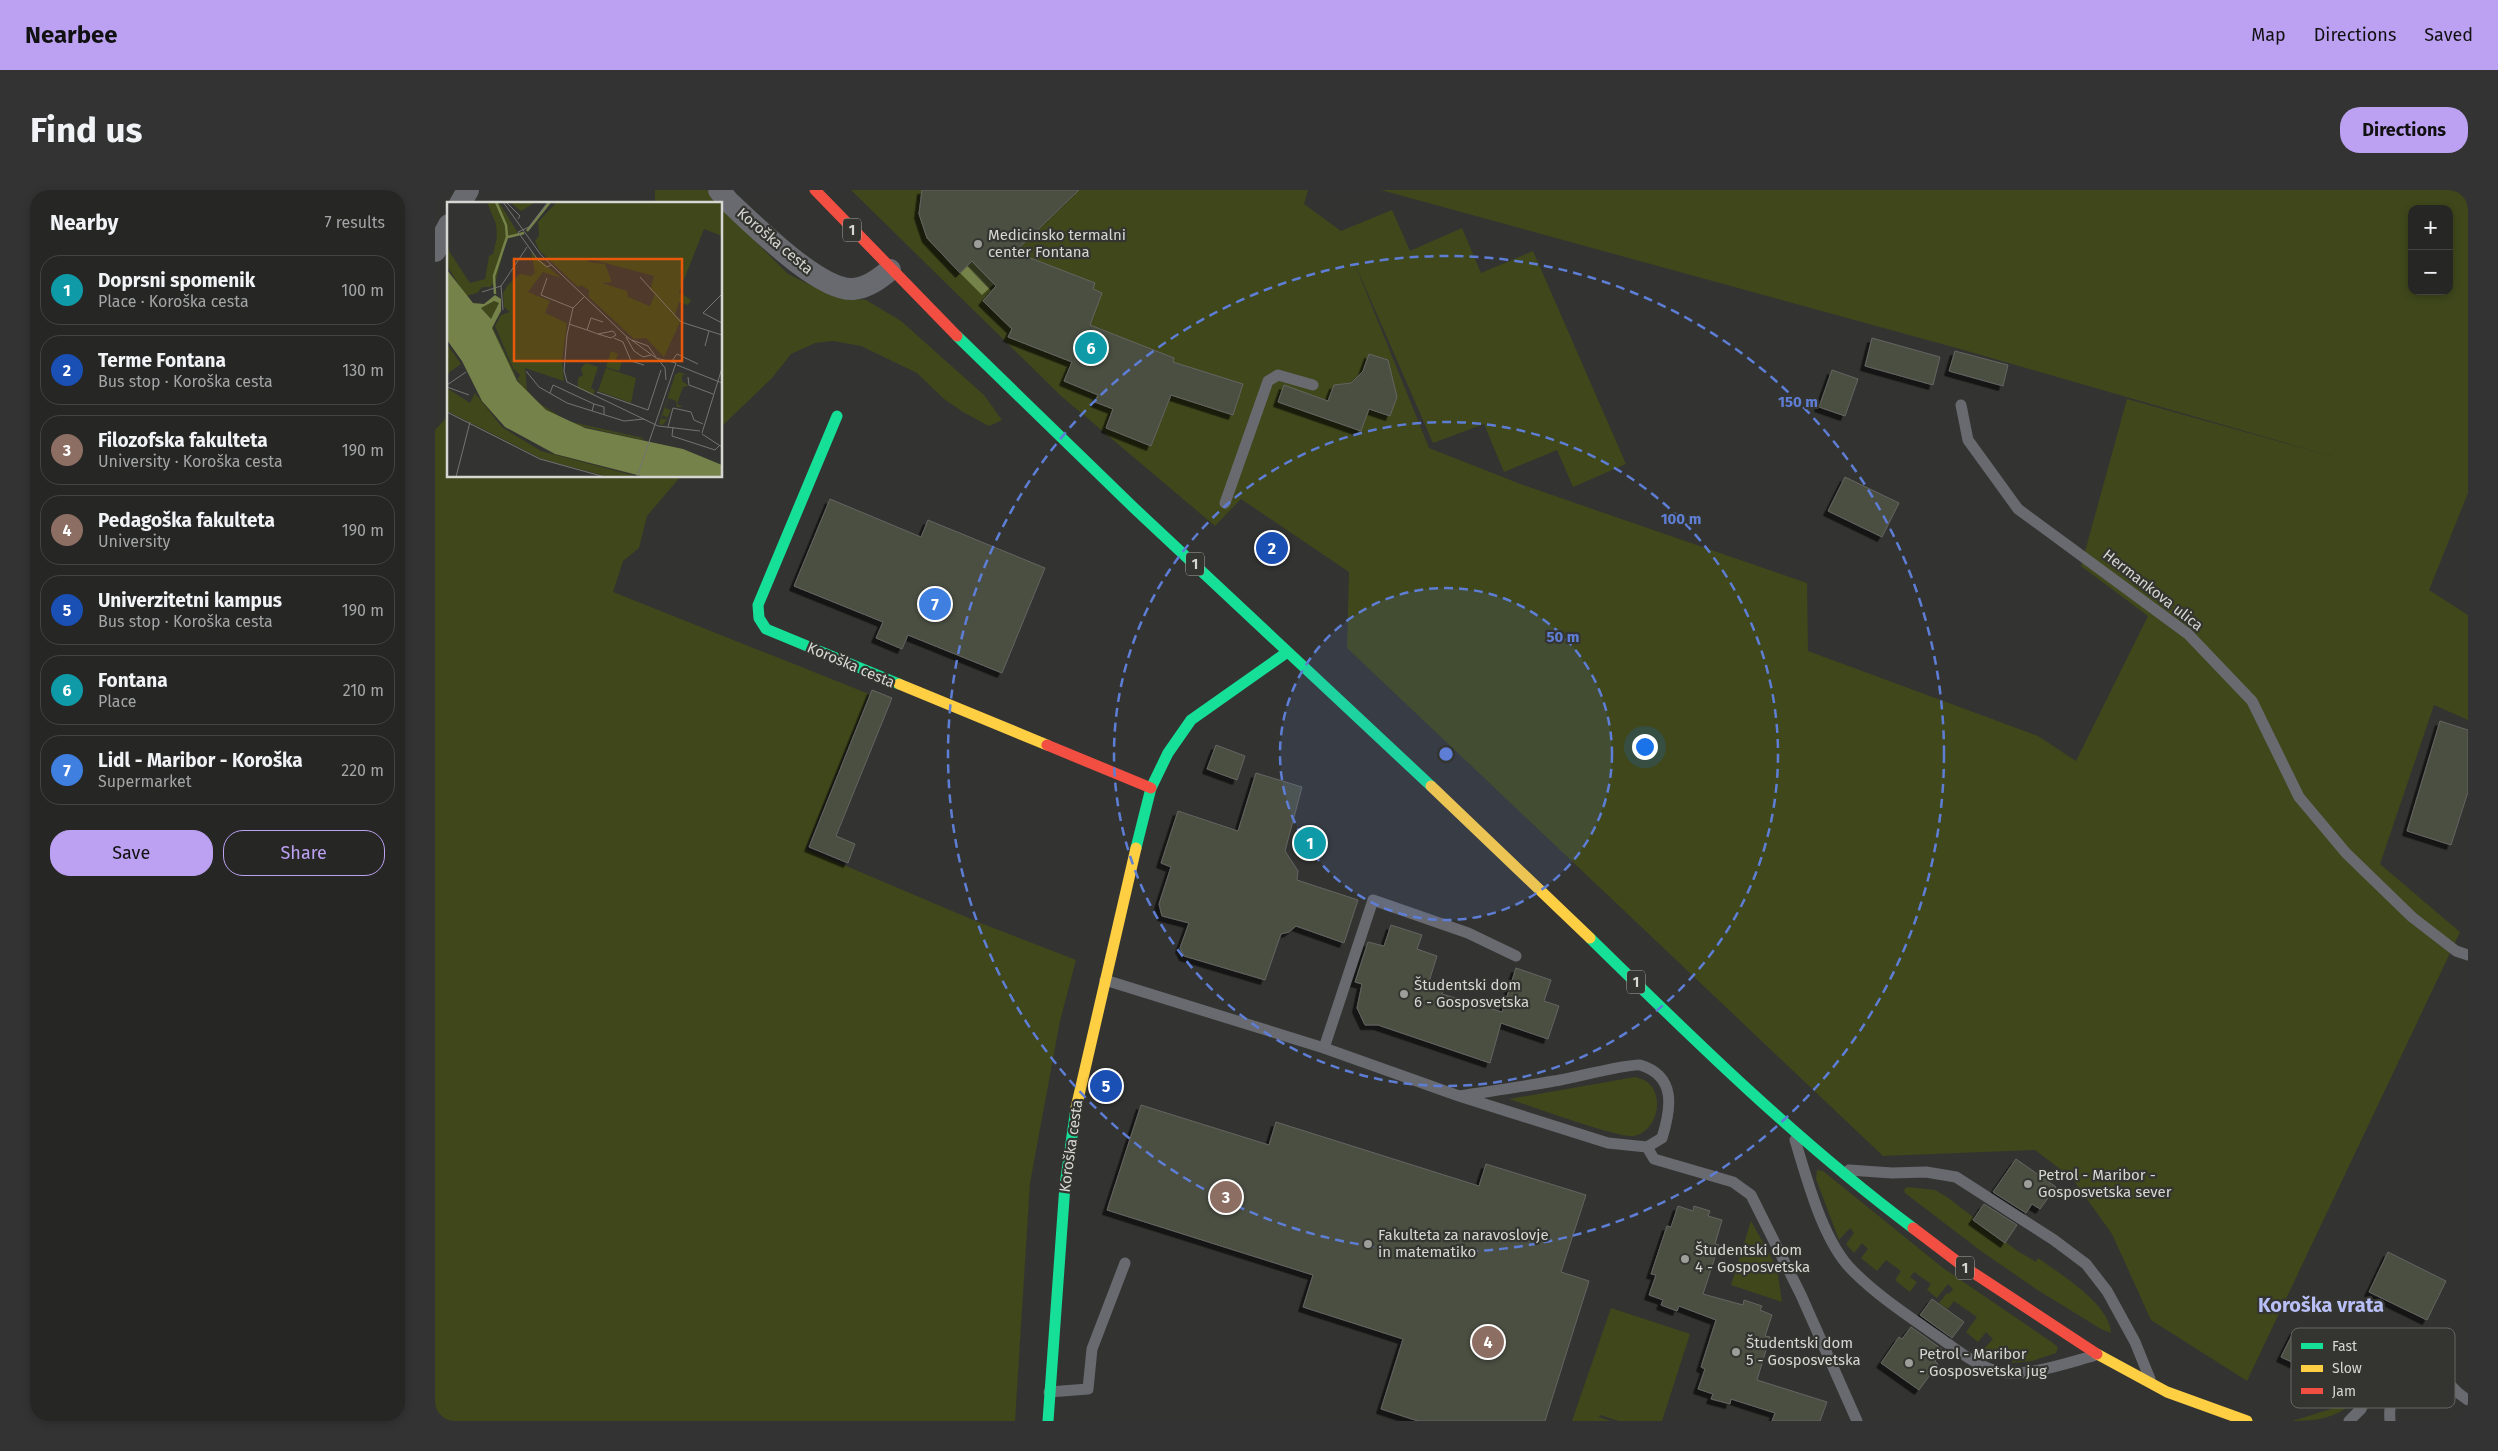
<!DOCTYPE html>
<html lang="en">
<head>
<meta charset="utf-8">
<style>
	body { margin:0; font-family:"Fira Sans",sans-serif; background:#323332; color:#f1f3f6 }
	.controls { position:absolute; right:15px; top:15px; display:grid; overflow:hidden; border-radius:10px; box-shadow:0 2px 8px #0003 }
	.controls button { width:45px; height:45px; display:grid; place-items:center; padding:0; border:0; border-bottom:1px solid #424442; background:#262725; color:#f1f3f6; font:25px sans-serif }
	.you { position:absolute; left:1209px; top:556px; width:18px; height:18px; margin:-12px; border:4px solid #fff; border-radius:50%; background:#1a73e8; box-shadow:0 0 0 8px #1a73e833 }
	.badge { display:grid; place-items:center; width:32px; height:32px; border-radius:50%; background:#bca0f2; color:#fff; font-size:16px; font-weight:700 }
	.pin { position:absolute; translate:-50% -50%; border:2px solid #fff; box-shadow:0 1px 5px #0006 }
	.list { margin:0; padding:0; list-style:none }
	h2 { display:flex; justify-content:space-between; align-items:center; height:65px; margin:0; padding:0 20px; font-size:21px }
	h2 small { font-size:16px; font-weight:400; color:#a4a5a7 }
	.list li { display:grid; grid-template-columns:32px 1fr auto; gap:15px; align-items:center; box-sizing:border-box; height:70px; margin:0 10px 10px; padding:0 10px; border:1px solid #424442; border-radius:20px }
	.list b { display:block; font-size:19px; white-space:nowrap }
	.list p { margin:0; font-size:16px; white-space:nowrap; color:#a4a5a7 }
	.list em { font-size:16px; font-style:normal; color:#a4a5a7 }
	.actions { display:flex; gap:10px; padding:15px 20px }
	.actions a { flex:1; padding:11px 0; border:1px solid #bca0f2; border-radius:20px; text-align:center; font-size:18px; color:#bca0f2 }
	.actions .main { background:#bca0f2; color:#111 }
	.map { position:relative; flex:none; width:2033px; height:1231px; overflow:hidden; border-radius:20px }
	header { display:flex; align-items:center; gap:30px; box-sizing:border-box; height:70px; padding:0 25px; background:#bca0f2; color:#111 }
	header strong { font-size:24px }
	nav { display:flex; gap:28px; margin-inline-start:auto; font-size:18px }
	.intro { display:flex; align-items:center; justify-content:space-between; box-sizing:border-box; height:120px; padding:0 30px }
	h1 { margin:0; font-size:35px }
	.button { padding:12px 22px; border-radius:20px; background:#bca0f2; color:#111; font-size:18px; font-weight:700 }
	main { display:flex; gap:30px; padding:0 30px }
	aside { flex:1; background:#262725; border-radius:20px; box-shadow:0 2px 8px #0003 }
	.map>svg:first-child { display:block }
	.green { fill:#3f471b; fill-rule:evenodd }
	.water { fill:#758249 }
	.building { fill:#4c4f42; stroke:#646462; filter:url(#shadow) }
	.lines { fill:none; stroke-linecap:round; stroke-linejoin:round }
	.lane { stroke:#696a70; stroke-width:11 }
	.street { stroke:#696a70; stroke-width:22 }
	.fast { stroke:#16e098; stroke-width:11 }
	.slow { stroke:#ffcf43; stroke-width:11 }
	.jam { stroke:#f24e42; stroke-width:11 }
	.ring { fill:none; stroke:#5e7ed6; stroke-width:2.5; stroke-dasharray:9 6 }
	.poi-dot { fill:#9d9e9a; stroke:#343530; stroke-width:2 }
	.labels { text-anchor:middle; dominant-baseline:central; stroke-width:4.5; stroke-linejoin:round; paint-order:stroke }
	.shield { fill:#343530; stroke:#a5a6a2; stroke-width:1 }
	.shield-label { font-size:14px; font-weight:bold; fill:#d6d7d3 }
	.poi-label { font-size:15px; fill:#d6d7d3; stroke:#343530; text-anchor:start }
	.street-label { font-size:15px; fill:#d6d7d3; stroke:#343530 }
	.district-label { font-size:20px; font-weight:bold; fill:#b8bff7; stroke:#343530 }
	.inset-river { fill:none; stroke:#758249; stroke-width:2.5 }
	.inset-road { fill:none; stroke:#747572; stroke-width:1 }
	.view { fill:#e8590c; fill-opacity:0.15; stroke:#e8590c; stroke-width:2.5 }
	.inset-edge { fill:none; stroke:#d6d7d3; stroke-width:2.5 }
	.key { fill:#343530; stroke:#656661; stroke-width:1 }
	.key-label { font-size:14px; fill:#d6d7d3 }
	.centre { fill:#5e7ed6; stroke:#343530; stroke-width:2.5 }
	.ring-label { font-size:15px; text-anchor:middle; font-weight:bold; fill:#5e7ed6; stroke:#343530; stroke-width:4.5; stroke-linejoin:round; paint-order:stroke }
</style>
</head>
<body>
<header>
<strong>Nearbee</strong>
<nav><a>Map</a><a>Directions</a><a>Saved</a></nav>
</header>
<div class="intro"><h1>Find us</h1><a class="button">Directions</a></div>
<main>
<aside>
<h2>Nearby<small>7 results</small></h2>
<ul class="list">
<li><span class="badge" style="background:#0f9aa8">1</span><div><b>Doprsni spomenik</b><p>Place · Koroška cesta</p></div><em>100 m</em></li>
<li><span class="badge" style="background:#1a4fb4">2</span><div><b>Terme Fontana</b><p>Bus stop · Koroška cesta</p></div><em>130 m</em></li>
<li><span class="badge" style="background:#8d6e63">3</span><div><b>Filozofska fakulteta</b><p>University · Koroška cesta</p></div><em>190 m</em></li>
<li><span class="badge" style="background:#8d6e63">4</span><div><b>Pedagoška fakulteta</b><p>University</p></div><em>190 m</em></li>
<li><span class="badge" style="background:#1a4fb4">5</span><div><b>Univerzitetni kampus</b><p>Bus stop · Koroška cesta</p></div><em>190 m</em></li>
<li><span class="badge" style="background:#0f9aa8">6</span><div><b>Fontana</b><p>Place</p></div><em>210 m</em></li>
<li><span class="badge" style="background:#3f7fe0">7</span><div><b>Lidl - Maribor - Koroška</b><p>Supermarket</p></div><em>220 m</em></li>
</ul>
<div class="actions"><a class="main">Save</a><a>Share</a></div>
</aside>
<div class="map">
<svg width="2033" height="1231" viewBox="0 0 2033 1231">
	<defs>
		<filter id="shadow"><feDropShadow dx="-4.5" dy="4.5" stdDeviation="0" flood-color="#0009"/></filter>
	</defs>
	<rect width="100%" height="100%" fill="#333431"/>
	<path class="green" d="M 220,0 L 273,0 L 283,14 L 220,14 Z
		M 416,0 L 873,0 L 869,14 L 906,41 L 957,20 L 975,61 L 1027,38 L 1046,83 L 1098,61 L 1191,274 L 1138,297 L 1122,260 L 1069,282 L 1049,234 L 998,253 L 917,67 L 994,258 L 1088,295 L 1372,393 L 1373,461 L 1603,546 L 1641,571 L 1713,426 L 1646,376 L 1692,209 L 1896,266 L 1525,159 L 946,0 L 2033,0 L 2033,303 L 1994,400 L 2033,425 L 2033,530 L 1999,515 L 1945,674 L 2025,742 L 1812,1191 L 1716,1130 L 1677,1044 L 1637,988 L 1600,960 L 1448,966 L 912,458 L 914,382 L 806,309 L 780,336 L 626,206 ZM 1977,19 L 2014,19 L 2014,101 L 1977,101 Z
		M 286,17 L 353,84 L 400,107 L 431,110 L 466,131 L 549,205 L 567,230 L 554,236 L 528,222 L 509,209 L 482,183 L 426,156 L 398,151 L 380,153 L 356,164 L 337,188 L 286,237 Z
		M 14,225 L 14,286 L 246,286 L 212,326 L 204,358 L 188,371 L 178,402 L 434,504 L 371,659 L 543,732 L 641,770 L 625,831 L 595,993 L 580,1231 L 0,1231 L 0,240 Z
		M 1200,887 C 1203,888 1208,889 1211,891 C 1231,905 1222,942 1199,946 C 1184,949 1093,915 1074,909 Z
		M 1382,980 L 1388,981 L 1508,1078 L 1618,1153 L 1623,1157 L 1621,1163 L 1597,1171 L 1577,1173 L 1581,1160 L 1574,1159 L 1569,1169 L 1549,1159 L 1558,1149 L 1551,1142 L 1543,1152 L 1531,1142 L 1542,1127 L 1519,1111 L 1513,1119 L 1504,1113 L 1512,1103 L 1514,1104 L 1518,1099 L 1513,1094 L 1502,1108 L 1492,1100 L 1496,1094 L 1479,1082 L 1475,1087 L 1482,1092 L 1475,1102 L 1460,1090 L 1466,1081 L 1451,1070 L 1442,1081 L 1426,1068 L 1433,1059 L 1427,1053 L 1419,1063 L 1411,1054 L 1419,1043 L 1415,1038 L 1404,1050 L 1381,989 Z
		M 1473,997 L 1500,1000 L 1512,1007 L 1581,1060 L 1601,1072 L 1603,1068 C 1625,1084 1675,1114 1676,1143 L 1666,1139 L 1601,1099 L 1546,1061 L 1470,1003 L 1469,999 Z
		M 1316,1031 L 1342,1078 L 1347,1112 L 1296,1095 Z
		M 1176,1118 L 1255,1144 L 1227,1231 L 1184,1231 L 1165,1225 L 1164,1227 L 1176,1231 L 1137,1231 Z
		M 1917,1203 L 1923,1204 L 1923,1206 C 1906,1228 1883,1231 1857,1231 L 1896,1219 Z"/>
	<path class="water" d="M 537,71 L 559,94 L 547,105 L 525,83 Z"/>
	<path class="building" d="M 487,0 L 644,0 L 580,62 L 660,93 L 658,99 L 667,103 L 655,135 L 739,168 L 738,172 L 808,194 L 798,225 L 736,205 L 716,256 L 671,238 L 678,219 L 660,212 L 663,205 L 629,191 L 637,172 L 573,147 L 577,139 L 548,111 L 561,96 L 537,71 L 525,83 L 492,48 L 484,24 Z
		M 1437,148 L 1505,167 L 1498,195 L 1430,176 Z
		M 1520,161 L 1573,175 L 1568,196 L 1514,181 Z
		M 934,164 L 953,170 L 962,207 L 955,226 L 934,219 L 926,241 L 843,212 L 849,195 L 893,211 L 899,195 L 916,193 L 928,181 Z
		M 1397,180 L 1423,189 L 1410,226 L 1384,217 Z
		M 1410,287 L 1464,313 L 1447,347 L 1393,321 Z
		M 395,309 L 486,347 L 493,330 L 610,378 L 567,483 L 473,445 L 467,459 L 441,448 L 448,432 L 359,396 Z
		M 437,500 L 457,508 L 401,646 L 420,654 L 413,673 L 374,657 Z
		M 2005,531 L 2033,540 L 2033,602 L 2016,655 L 1972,641 Z
		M 781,555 L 810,566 L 802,590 L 772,579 Z
		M 821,583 L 867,597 L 850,661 L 863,681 L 862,690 L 923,710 L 909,753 L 861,736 L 854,742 L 846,744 L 830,790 L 749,766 L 745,758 L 754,733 L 727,726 L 724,714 L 736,677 L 726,673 L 743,621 L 803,641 Z
		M 956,735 L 987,745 L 982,759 L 1002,766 L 993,795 L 1008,800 L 1007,804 L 1067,822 L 1081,778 L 1116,790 L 1109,811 L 1124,816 L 1113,849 L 1066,833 L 1055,873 L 943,835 L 930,835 L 922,818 L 927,794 L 920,792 L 933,752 L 949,756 Z
		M 706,915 L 834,955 L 841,932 L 1044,996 L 1051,974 L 1151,1005 L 1126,1082 L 1154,1091 L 1110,1231 L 983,1231 L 946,1219 L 968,1149 L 868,1117 L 878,1085 L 672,1020 Z
		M 1581,969 L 1621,997 L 1605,1019 L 1597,1014 L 1591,1023 L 1558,1002 Z
		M 1549,1014 L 1582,1035 L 1570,1053 L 1538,1030 Z
		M 1243,1016 L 1258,1021 L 1259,1016 L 1275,1021 L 1273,1026 L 1287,1030 L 1280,1054 L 1284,1055 L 1268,1104 L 1308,1115 L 1309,1110 L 1327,1116 L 1325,1120 L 1337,1125 L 1330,1146 L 1335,1147 L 1322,1190 L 1392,1212 L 1385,1231 L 1337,1231 L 1340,1223 L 1296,1209 L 1295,1214 L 1276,1209 L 1278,1204 L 1263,1199 L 1270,1179 L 1266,1177 L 1281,1130 L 1244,1116 L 1242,1121 L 1226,1115 L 1228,1110 L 1214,1105 L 1221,1085 L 1216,1084 L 1232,1036 L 1236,1037 Z
		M 1953,1062 L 2011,1091 L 1992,1130 L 1934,1102 Z
		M 1497,1109 L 1529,1132 L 1517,1148 L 1485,1125 Z
		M 1476,1137 L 1508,1160 L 1500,1171 L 1503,1174 L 1484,1200 L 1446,1173 L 1464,1147 L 1467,1149 Z
		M 1860,1139 L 1917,1167 L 1904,1194 L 1846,1167 Z"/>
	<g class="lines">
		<path class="lane" d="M 1526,215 L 1533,250 L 1583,319 L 1753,444 L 1817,511 L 1864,607 L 1911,663 L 1977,727 L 2021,761 L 2033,765
			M 790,313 L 833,191 L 843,185 L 878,195
			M 670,790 L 889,858 L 1024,906 L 1173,953 L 1212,957 L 1227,948 C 1236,919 1242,886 1205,875 C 1196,873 1133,889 1119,891 C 1087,897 1056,901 1024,906
			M 889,858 L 938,710 L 1033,743 L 1081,766
			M 1360,950 C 1372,989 1388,1052 1418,1081 C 1443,1106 1473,1126 1502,1146 C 1521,1159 1542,1177 1565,1182 C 1592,1187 1632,1173 1658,1166
			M 1212,957 L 1219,969 L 1298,992 L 1316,1005 L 1366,1105 L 1422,1231
			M 1414,980 L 1457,983 L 1491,982 L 1521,987 L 1619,1050 L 1651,1074 L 1672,1101 L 1700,1152 L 1715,1189
			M 614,1202 L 653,1199 L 657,1159 L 690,1073
			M 1914,1231 L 1926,1219 L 1953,1157 C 2005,1151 1997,1188 2033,1210
			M 1955,1231 C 1953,1207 1963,1171 1985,1159"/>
		<path class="street" d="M 284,0 L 293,11 C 318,34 384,101 418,99 C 432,98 444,89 455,80
			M 25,14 L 33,0
			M 0,61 L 14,35"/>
		<path class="fast" d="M 522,146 L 698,317 L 996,596
			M 402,226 L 323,415 L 324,428 L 331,439 L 464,494
			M 701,658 L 716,598 L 733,563 L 756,530 L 851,463
			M 1155,748 C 1258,849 1362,951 1478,1038
			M 613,1231 L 630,995 L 641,918"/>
		<path class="slow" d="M 464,494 L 612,555
			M 996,596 L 1155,748
			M 641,918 L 701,658
			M 1662,1164 L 1732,1202 L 1812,1231"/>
		<path class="jam" d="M 380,0 L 522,146
			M 612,555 L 716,598
			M 1478,1038 L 1528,1076 L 1662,1164"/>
	</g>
	<circle cx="1011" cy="564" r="166" fill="#5e7ed6" fill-opacity=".12"/>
	<g class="ring">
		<circle cx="1011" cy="564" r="166"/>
		<circle cx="1011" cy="564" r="332"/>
		<circle cx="1011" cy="564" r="498"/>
	</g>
	<g class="poi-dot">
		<circle cx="543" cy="54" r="5"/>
		<circle cx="969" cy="804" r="5"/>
		<circle cx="1593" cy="994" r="5"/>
		<circle cx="933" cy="1054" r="5"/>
		<circle cx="1250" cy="1069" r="5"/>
		<circle cx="1301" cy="1162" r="5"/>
		<circle cx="1474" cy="1173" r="5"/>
	</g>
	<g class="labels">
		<g class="shield">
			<rect x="408" y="28.5" width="18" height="23" rx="4"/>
			<rect x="751" y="362.5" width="18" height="23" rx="4"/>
			<rect x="1192" y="780.5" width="18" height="23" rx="4"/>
			<rect x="1521" y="1066.5" width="18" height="23" rx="4"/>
		</g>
		<g class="shield-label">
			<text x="417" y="40">1</text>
			<text x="760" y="374">1</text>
			<text x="1201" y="792">1</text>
			<text x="1530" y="1078">1</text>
		</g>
		<g class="poi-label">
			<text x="553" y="45">Medicinsko termalni<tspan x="553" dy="17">center Fontana</tspan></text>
			<text x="979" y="795">Študentski dom<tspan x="979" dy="17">6 - Gosposvetska</tspan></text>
			<text x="1603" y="985">Petrol - Maribor -<tspan x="1603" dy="17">Gosposvetska sever</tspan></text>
			<text x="943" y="1045">Fakulteta za naravoslovje<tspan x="943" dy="17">in matematiko</tspan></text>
			<text x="1260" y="1060">Študentski dom<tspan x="1260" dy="17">4 - Gosposvetska</tspan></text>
			<text x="1311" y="1153">Študentski dom<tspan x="1311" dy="17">5 - Gosposvetska</tspan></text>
			<text x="1484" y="1164">Petrol - Maribor<tspan x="1484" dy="17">- Gosposvetska jug</tspan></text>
		</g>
		<g class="street-label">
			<text transform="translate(340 51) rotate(40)">Koroška cesta</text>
			<text transform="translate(1718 400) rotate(38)">Hermankova ulica</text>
			<text transform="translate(416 475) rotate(23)">Koroška cesta</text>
			<text transform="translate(636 956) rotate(-82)">Koroška cesta</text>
		</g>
		<g class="district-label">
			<text x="1886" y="1115">Koroška vrata</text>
		</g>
	</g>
	<g transform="translate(12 12)">
		<rect width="275" height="275" fill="#333431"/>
		<path d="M 40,0 L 52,0 L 71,31 L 60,35 L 49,78 L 43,85 L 35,85 L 30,91 L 19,94 L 0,64 L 0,36 L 2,49 L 23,81 L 38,77 L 42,54 L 46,52 L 50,35 L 49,22 ZM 63,0 L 89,0 L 74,9 ZM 110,0 L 275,0 L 275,34 L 257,27 L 232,90 L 244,98 L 241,103 L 232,100 L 228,113 L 234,118 L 217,155 L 199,136 L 187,137 L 142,95 L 142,88 L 134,83 L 131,85 L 92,48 L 88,39 L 92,34 L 91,20 ZM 139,56 L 207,74 L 203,88 L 208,92 L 203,104 L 181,95 L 180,89 L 155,81 L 165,80 L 158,62 L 142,60 ZM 84,50 L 114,76 L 96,70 L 81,90 L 103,99 L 98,111 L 120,121 L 115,159 L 117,179 L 78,166 L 80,188 L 71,177 L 73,173 L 66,166 L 48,124 L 54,113 L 63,110 L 57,105 L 56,91 L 61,83 L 73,72 L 84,74 L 88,71 ZM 47,99 L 52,101 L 44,117 L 34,106 ZM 48,121 L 46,126 L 70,176 L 89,199 L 120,219 L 196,236 L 196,238 L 133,224 L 111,216 L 89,201 L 75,185 L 63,165 L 45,126 ZM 0,142 L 14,162 L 0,172 ZM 164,149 L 171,152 L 168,160 L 175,160 L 172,169 L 159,165 ZM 139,161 L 151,165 L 144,186 L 148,188 L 146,193 L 131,186 L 131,176 L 136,173 L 134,166 ZM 159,166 L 189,176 L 184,201 L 151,189 ZM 232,170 L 240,173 L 235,173 L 235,179 L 242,184 L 236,185 L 230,202 L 236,205 L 230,205 L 229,199 L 221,196 L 218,206 L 224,208 L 220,216 L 216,213 L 214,217 L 220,217 L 216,223 L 212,222 L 228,173 ZM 0,186 L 23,201 L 28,191 L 55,225 L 94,249 L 192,275 L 162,275 L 95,257 L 0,209 Z" fill="#3f471b" fill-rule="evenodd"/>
		<path d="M 0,68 L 26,101 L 37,102 L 48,93 L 54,97 L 54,109 L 45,126 L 70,179 L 99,208 L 138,226 L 236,247 L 275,263 L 275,275 L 198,275 L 108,252 L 58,225 L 35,199 L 15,159 L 0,138 ZM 47,99 L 52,101 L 44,117 L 34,106 Z" fill="#758249" fill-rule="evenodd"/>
		<path class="inset-river" d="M 80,29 L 103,0M 61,35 L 77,31M 48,92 L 47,74 L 60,35 L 59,23 L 49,0"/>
		<path class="inset-road" d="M 56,0 L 94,53 L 179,134 L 209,156 L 229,161 L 190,275M 59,0 L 73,14 L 71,17M 101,0 L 82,25 L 71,30 L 91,58 L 100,65 L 104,63M 193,75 L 234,120 L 275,133M 100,76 L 94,93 L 126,106M 54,84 L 56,108M 35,90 L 54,84 L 80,45M 275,92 L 256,111 L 275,121M 137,95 L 126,106 L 120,133 L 117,169 L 120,180 L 211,224 L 253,229M 122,122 L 140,128 L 151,132 L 164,136 L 169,133 L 166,129 L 151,132M 140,128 L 144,116 L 156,120M 179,135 L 187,149 L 196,155 L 204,153M 167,136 L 176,140 L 184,159 L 197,163M 185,138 L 201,144 L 209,155M 258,144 L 262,129M 211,157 L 218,166 L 219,178M 225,159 L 230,152 L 251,162M 230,163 L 275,181M 79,169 L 92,185 L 120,201 L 177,219 L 197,217M 241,175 L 242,183 L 266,192M 0,183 L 19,170M 0,185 L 22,193M 150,190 L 201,208 L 214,168M 103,191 L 106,183 L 147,202M 145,209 L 147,202 L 157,205 L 157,213M 0,210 L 93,257 L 158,275M 221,225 L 226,206 L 244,210 L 247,218 L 256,222M 226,225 L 225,234 L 268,248 L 273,243M 255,231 L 275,166M 255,232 L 275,245M 9,275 L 23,220"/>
		<path class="view" d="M 67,57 L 235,57 L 235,159 L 67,159 Z"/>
		<rect width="275" height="275" class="inset-edge"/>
	</g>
	<rect x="1856" y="1138" width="164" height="80" rx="8" class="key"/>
	<rect x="1866" y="1153" width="22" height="6" fill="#16e098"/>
	<rect x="1866" y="1175" width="22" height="7" fill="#ffcf43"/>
	<rect x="1866" y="1198" width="22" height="6" fill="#f24e42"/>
	<g class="key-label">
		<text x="1897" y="1161">Fast</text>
		<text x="1897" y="1183">Slow</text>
		<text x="1897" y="1206">Jam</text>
	</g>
	<circle cx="1011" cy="564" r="8" class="centre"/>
	<g class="ring-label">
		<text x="1363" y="217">150 m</text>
		<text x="1246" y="334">100 m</text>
		<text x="1128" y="452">50 m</text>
	</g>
</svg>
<div class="controls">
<button>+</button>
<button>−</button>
</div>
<div class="you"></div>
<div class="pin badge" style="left:875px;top:653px;background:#0f9aa8">1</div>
<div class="pin badge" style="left:837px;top:358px;background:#1a4fb4">2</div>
<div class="pin badge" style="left:791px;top:1007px;background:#8d6e63">3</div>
<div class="pin badge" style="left:1053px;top:1152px;background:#8d6e63">4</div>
<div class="pin badge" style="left:671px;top:896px;background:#1a4fb4">5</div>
<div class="pin badge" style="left:656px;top:158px;background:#0f9aa8">6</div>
<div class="pin badge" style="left:500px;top:414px;background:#3f7fe0">7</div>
</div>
</main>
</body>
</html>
